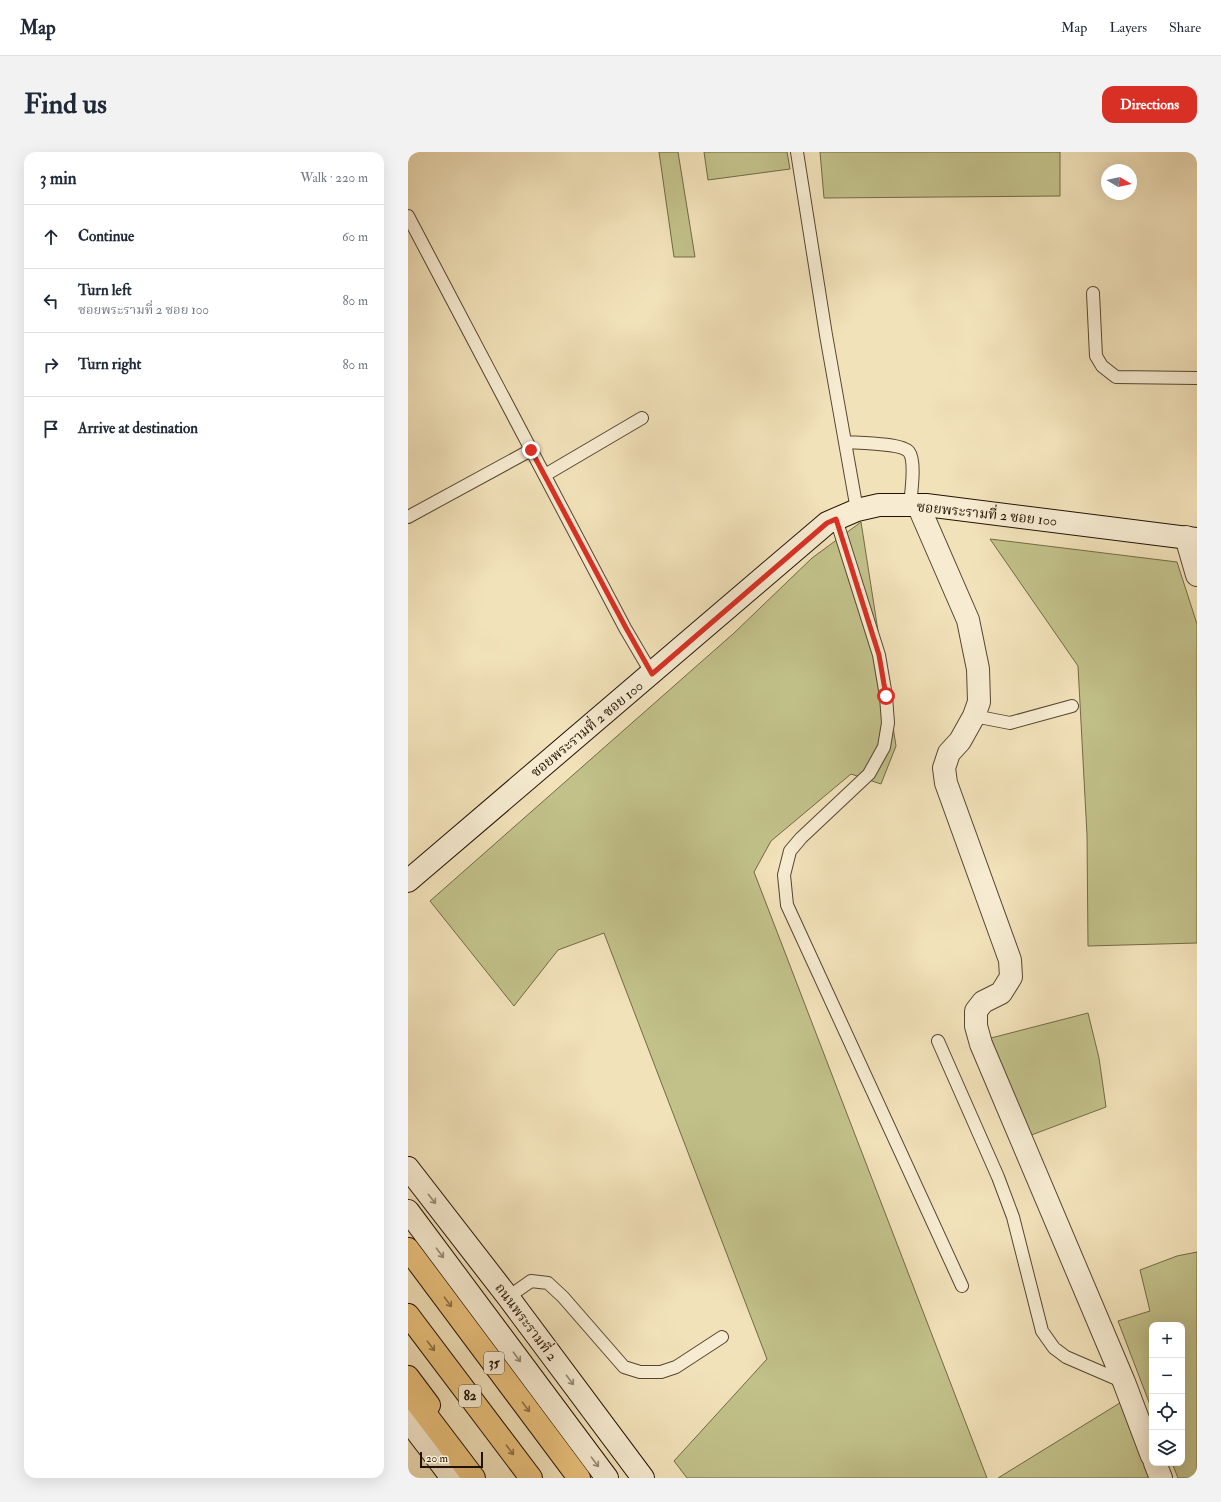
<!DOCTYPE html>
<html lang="en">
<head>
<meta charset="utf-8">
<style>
	body { margin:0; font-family:"IM FELL Double Pica","Noto Serif Thai",serif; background:#f2f2f3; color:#1f2937 }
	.controls { position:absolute; right:12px; bottom:12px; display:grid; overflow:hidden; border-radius:8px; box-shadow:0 4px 16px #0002 }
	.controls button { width:36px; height:36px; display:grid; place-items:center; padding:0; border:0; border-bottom:1px solid #e0e1e3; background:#fff; color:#1f2937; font:20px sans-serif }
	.compass { position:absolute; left:693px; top:12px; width:36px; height:36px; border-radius:50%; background:#fff; box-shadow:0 4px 16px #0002; rotate:99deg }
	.scale { position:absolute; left:12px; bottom:10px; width:63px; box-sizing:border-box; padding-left:4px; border:2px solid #221203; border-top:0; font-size:11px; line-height:14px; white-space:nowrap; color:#221203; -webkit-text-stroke:3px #f7ecd2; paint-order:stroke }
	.stop { position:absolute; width:12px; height:12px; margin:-9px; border:3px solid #d93025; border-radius:50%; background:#fff }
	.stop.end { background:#d93025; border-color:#fff; box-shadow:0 1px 4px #0008 }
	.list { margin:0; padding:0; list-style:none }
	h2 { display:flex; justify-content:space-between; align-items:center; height:52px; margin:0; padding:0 16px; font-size:17px }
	h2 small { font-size:13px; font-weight:400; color:#747a83 }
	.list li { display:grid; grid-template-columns:26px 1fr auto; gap:12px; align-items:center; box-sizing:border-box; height:64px; padding:0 16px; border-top:1px solid #e0e1e3 }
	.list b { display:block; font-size:15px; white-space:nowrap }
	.list p { margin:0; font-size:13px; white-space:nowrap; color:#747a83 }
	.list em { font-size:13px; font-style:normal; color:#747a83 }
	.icon { flex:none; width:22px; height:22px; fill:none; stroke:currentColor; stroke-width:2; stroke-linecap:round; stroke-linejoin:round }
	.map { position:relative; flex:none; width:789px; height:1326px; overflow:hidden; border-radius:12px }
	header { display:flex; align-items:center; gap:24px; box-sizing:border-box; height:56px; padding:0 20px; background:#fff; border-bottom:1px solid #e0e1e3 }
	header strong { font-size:19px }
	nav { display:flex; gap:22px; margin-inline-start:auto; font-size:14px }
	.intro { display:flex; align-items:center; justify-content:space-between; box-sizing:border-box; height:96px; padding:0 24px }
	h1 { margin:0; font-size:28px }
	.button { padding:10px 18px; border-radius:12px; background:#d93025; color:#fff; font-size:14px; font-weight:700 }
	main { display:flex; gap:24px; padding:0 24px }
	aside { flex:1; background:#fff; border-radius:12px; box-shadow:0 4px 16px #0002 }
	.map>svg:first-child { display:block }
	.green { fill:#c2c18a; stroke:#726a46 }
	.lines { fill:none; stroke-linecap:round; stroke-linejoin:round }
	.service-casing { stroke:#564631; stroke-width:14 }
	.minor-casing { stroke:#564631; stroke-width:24 }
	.secondary-casing { stroke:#221203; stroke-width:24 }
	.trunk-casing { stroke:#221203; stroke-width:24 }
	.motorway-casing { stroke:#221203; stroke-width:24 }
	.service { stroke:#f7ecd2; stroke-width:12 }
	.minor { stroke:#f7ecd2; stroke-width:22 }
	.secondary { stroke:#f7ecd2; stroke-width:22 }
	.trunk { stroke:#e9c17d; stroke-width:22 }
	.motorway { stroke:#e9c17d; stroke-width:22 }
	.oneway { stroke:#978a75 }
	.oneway2 { stroke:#8f7246 }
	.route { stroke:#d93025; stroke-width:5 }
	.labels { text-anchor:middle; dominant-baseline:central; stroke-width:3; stroke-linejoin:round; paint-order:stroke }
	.shield { fill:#f7ecd2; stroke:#625341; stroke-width:1 }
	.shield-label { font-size:13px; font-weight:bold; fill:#221203 }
	.street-label { font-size:14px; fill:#221203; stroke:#f7ecd2 }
</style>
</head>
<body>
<header>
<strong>Map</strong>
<nav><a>Map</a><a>Layers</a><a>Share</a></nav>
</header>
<div class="intro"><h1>Find us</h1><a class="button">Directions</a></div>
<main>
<aside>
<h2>3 min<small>Walk · 220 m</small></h2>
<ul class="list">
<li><svg class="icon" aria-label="ahead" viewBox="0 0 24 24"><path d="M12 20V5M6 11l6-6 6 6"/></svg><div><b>Continue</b></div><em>60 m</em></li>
<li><svg class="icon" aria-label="left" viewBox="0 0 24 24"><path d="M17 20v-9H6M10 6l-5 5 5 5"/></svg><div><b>Turn left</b><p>ซอยพระรามที่ 2 ซอย 100</p></div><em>80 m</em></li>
<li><svg class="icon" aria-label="right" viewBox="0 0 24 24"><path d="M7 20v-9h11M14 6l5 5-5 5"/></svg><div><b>Turn right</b></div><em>80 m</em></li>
<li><svg class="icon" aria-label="arrive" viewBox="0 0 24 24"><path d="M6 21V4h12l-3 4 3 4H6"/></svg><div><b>Arrive at destination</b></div></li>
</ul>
</aside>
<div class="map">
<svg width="789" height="1326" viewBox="0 0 789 1326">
	<rect width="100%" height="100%" fill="#f2e2ba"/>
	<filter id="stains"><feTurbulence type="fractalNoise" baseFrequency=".005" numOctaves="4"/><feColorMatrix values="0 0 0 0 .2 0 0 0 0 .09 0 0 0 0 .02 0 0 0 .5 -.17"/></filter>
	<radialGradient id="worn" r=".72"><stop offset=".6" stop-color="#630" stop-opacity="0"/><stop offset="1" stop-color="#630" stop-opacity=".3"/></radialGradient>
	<path class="green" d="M 251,0 L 270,0 L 287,105 L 266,105 Z
		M 296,0 L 379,0 L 382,17 L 300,28 Z
		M 412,0 L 652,0 L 652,44 L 416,46 Z
		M 453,370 L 488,594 L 473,632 L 443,622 L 363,689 L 346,720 L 579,1326 L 279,1326 L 266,1309 L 359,1207 L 196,781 L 150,798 L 106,854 L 22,749 L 326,481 L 404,406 Z
		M 582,387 L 769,410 L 789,472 L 789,791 L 680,794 L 679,683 L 670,514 Z
		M 680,861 L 691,906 L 698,955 L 618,985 L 583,886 Z
		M 789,1100 L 789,1326 L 770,1326 L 764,1311 L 774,1311 L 774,1173 L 744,1173 L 744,1258 L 710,1169 L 742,1159 L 732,1118 L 769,1104 Z
		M 715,1249 L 744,1326 L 590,1326 Z"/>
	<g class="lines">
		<defs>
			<path id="service" d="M 389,0 L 418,183 L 449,358
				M 0,64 L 217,476 L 244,522
				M 685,141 L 688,204 L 694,214 L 708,225 L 789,226
				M 437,290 C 450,291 494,291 501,300 C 508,309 503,342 502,353
				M 137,323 L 234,266
				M 0,365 L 123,298
				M 428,367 L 471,503 L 478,544 L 480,571 L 476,595 L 461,622 L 393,686 L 382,699 L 376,723 L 379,753 L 554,1134
				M 566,564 L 602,571 L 664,554
				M 530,889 L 590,1025 L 605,1065 L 634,1179 L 646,1196 L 658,1205 L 716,1230
				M 100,1145 L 123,1129 L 140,1131 L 155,1145 L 216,1215 L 232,1220 L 253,1220 L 268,1215 L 314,1185"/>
			<path id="minor" d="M 510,353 L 560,468 L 570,517 L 571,550 L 566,564 L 552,589 L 541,601 L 536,616 L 538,631 L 602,808 L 603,825 L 593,841 L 575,850 L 568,859 L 568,874 L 573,892 L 716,1230 L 744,1304
				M 778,385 L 789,423
				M 747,1311 L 753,1326"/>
			<path id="secondary" d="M 0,729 L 419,371 L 449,358 L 471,353 L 518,353 L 789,387
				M 0,1016 L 100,1145 L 235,1326
				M 0,1059 L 199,1326
				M 0,1268 L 44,1326"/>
			<path id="trunk" d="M 0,1097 L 171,1326
				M 0,1225 L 21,1253"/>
			<path id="motorway" d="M 0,1163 L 123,1326
				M 0,1239 L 66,1326"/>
		</defs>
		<use href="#service" class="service-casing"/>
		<use href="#minor" class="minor-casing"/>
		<use href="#secondary" class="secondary-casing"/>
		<use href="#trunk" class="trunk-casing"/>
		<use href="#motorway" class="motorway-casing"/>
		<use href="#service" class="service"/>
		<use href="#minor" class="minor"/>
		<use href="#secondary" class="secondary"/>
		<use href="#trunk" class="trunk"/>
		<use href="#motorway" class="motorway"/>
	</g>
	<defs><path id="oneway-shaft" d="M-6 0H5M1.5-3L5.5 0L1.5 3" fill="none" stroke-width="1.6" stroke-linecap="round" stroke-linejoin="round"/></defs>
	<g class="oneway">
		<use href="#oneway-shaft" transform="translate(24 1047) rotate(52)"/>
		<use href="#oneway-shaft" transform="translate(32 1101) rotate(53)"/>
		<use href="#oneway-shaft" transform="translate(109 1205) rotate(53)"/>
		<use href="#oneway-shaft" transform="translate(162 1228) rotate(53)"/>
		<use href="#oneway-shaft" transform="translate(187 1310) rotate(53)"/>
	</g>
	<g class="oneway2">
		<use href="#oneway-shaft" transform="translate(40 1150) rotate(53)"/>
		<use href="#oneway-shaft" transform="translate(23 1194) rotate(53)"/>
		<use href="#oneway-shaft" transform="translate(118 1255) rotate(53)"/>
		<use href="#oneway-shaft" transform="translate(102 1298) rotate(53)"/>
	</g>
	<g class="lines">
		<path class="route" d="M 123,298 L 218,476 L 244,522 L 419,371 L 428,367 L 471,503 L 478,544"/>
	</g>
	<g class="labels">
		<g class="shield">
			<rect x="76" y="1200" width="20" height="22" rx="3"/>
			<rect x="51" y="1233" width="22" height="22" rx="3"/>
		</g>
		<g class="shield-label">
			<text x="86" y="1211">35</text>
			<text x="62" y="1244">82</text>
		</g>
		<g class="street-label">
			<text transform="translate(579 362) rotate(6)">ซอยพระรามที่ 2 ซอย 100</text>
			<text transform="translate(179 577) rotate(-40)">ซอยพระรามที่ 2 ซอย 100</text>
			<text transform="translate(118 1170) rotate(53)">ถนนพระรามที่ 2</text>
		</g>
	</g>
	<rect width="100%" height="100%" filter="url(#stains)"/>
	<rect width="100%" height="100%" fill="url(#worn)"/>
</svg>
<div class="controls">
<button>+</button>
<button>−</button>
<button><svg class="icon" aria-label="locate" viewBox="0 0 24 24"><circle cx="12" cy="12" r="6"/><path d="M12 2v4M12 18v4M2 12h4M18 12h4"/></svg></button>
<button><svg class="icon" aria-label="layers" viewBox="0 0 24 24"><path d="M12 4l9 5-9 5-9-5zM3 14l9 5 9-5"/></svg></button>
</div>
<svg class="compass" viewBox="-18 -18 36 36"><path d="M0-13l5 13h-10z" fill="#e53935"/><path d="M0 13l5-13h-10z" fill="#747a83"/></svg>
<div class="scale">20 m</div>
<div class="stop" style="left:478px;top:544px"></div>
<div class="stop end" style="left:123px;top:298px"></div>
</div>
</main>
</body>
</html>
